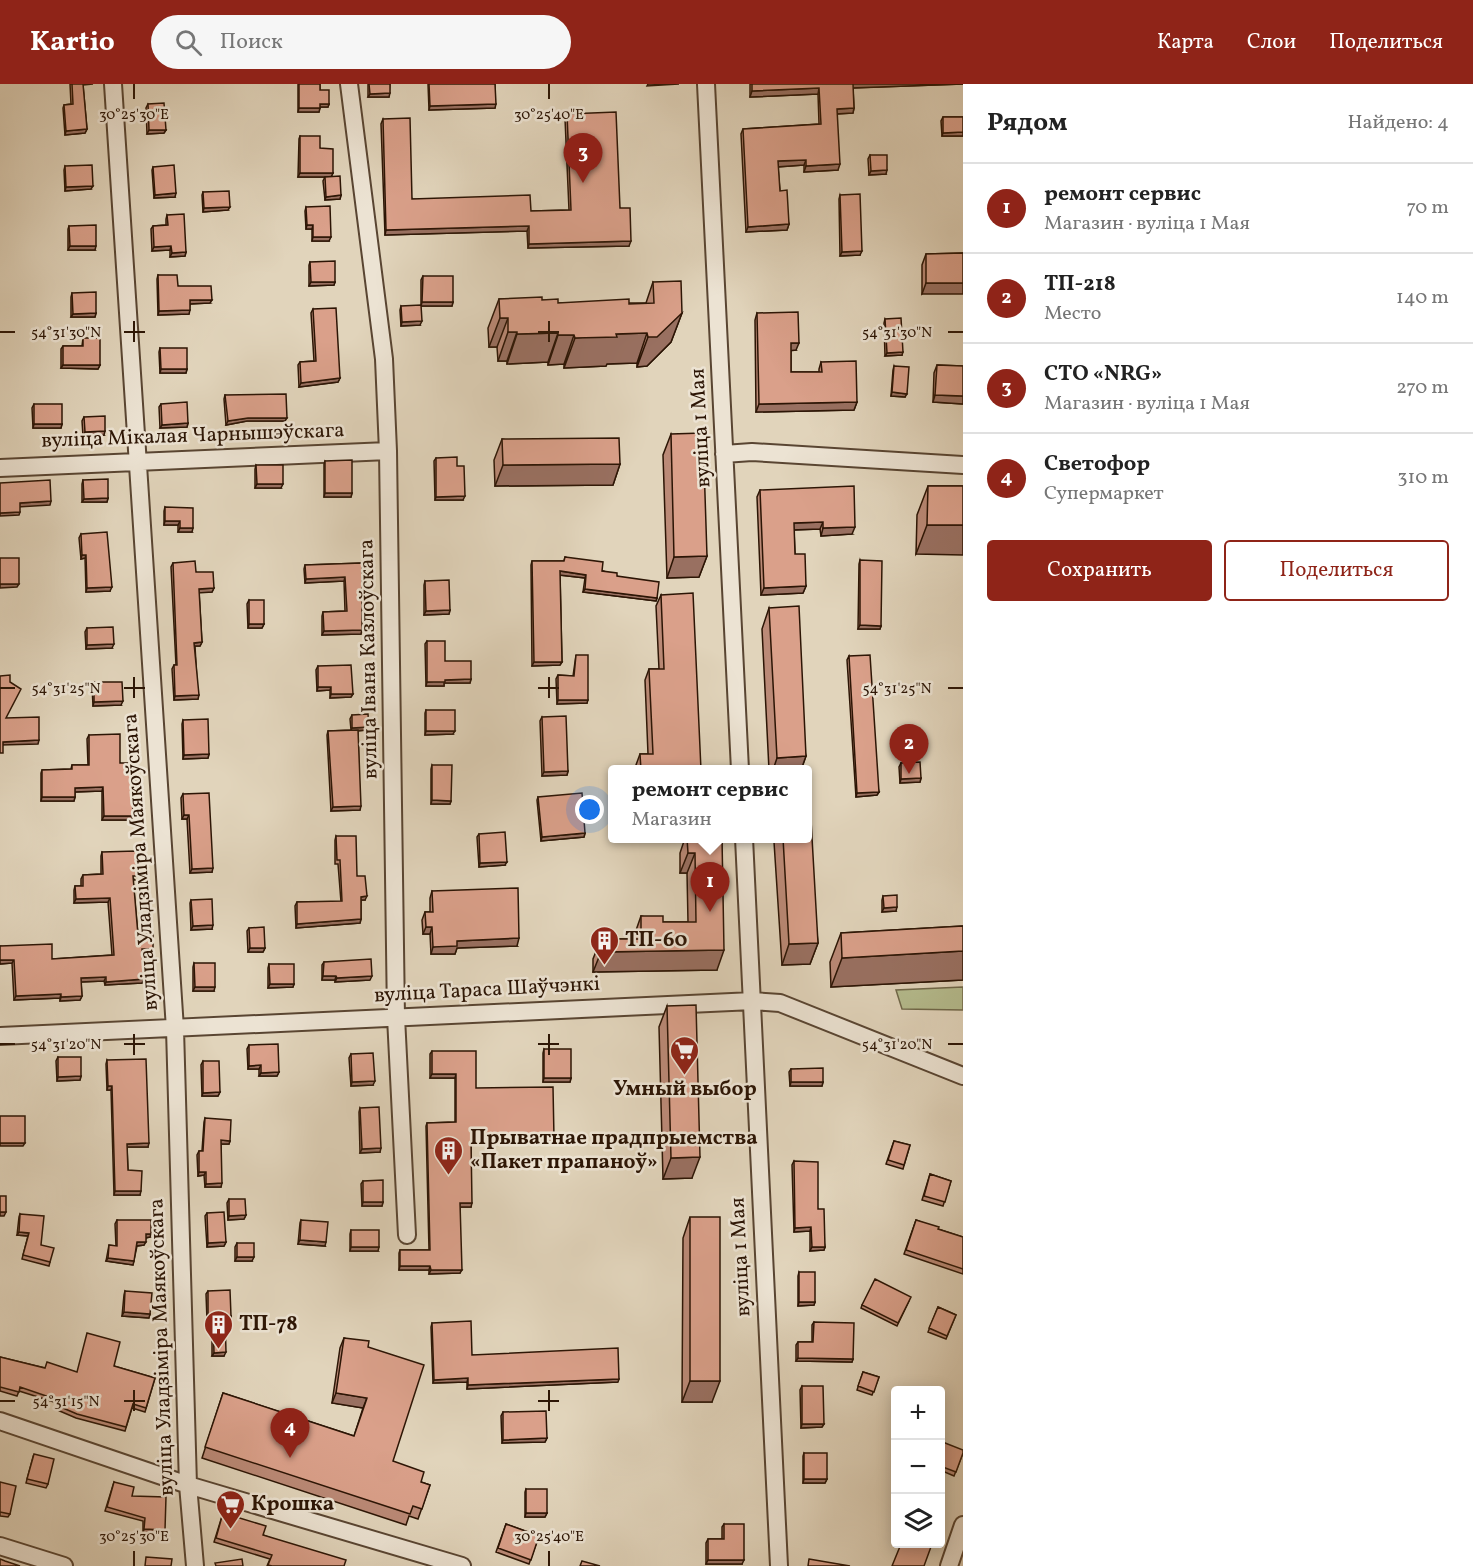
<!DOCTYPE html>
<html lang="ru">
<head>
<meta charset="utf-8">
<style>
	body { margin:0; font-family:Vollkorn,serif; background:#f6f6f6; color:#222 }
	.controls { position:absolute; right:18px; bottom:18px; display:grid; overflow:hidden; border-radius:6px; box-shadow:0 3px 15px #0003 }
	.controls button { width:54px; height:54px; display:grid; place-items:center; padding:0; border:0; border-bottom:2px solid #e0e0e0; background:#fff; color:#222; font:30px sans-serif }
	.you { position:absolute; left:590px; top:726px; width:21px; height:21px; margin:-15px; border:4px solid #fff; border-radius:50%; background:#1a73e8; box-shadow:0 0 0 9px #1a73e833 }
	.badge { display:grid; place-items:center; width:39px; height:39px; border-radius:50%; background:#8f2418; color:#fff; font-size:20px; font-weight:700 }
	.pin { position:absolute; translate:-50% -50px; filter:drop-shadow(0 2px 3px #0008) }
	.pin::after { content:''; position:absolute; top:32px; width:21px; height:18px; background:inherit; clip-path:polygon(0 0,100% 0,50% 100%) }
	.popup { position:absolute; left:608px; top:681px; width:204px; height:78px; box-sizing:border-box; display:grid; place-content:center; border-radius:6px; background:#fff; filter:drop-shadow(0 2px 4px #0005); font-size:20px; white-space:nowrap; color:#767676 }
	.popup b { font-size:22px; color:#222 }
	.popup::after { content:''; position:absolute; left:50%; top:100%; margin-left:-12px; border:12px solid transparent; border-top-color:#fff }
	.list { margin:0; padding:0; list-style:none }
	h2 { display:flex; justify-content:space-between; align-items:center; height:78px; margin:0; padding:0 24px; font-size:26px }
	h2 small { font-size:20px; font-weight:400; color:#767676 }
	.list li { display:grid; grid-template-columns:39px 1fr auto; gap:18px; align-items:center; box-sizing:border-box; height:90px; padding:0 24px; border-top:2px solid #e0e0e0 }
	.list b { display:block; font-size:22px; white-space:nowrap }
	.list p { margin:0; font-size:20px; white-space:nowrap; color:#767676 }
	.list em { font-size:20px; font-style:normal; color:#767676 }
	.actions { display:flex; gap:12px; padding:18px 24px }
	.actions a { flex:1; padding:14px 0; border:2px solid #8f2418; border-radius:6px; text-align:center; font-size:21px; color:#8f2418 }
	.actions .main { background:#8f2418; color:#fff }
	.icon { flex:none; width:33px; height:33px; fill:none; stroke:currentColor; stroke-width:2; stroke-linecap:round; stroke-linejoin:round }
	.map { position:relative; flex:none; width:963px; height:1482px; overflow:hidden }
	header { display:flex; align-items:center; gap:36px; box-sizing:border-box; height:84px; padding:0 30px; background:#8f2418; color:#fff }
	header strong { font-size:28px }
	nav { display:flex; gap:33px; margin-inline-start:auto; font-size:21px }
	.search { width:420px; height:54px; background:#f6f6f6; display:flex; align-items:center; gap:15px; box-sizing:border-box; padding:0 21px; border-radius:33px; color:#767676; font-size:22px }
	main { display:flex }
	aside { flex:1; background:#fff }
	.map>svg:first-child { display:block }
	.green { fill:#b5bc8e; stroke:#70684a; stroke-width:1.5 }
	.lines { fill:none; stroke-linecap:round; stroke-linejoin:round }
	.minor-casing { stroke:#594532; stroke-width:20 }
	.minor { stroke:#ece3d3; stroke-width:16 }
	.wall { fill:#bb8a77; stroke:#2c1505; stroke-width:1.5 }
	.shaded-wall { fill:#997061; stroke:#2c1505; stroke-width:1.5 }
	.building { fill:#daa08a; stroke:#2c1505; stroke-width:1.5 }
	.ticks { fill:none; stroke:#2c1505; stroke-width:2 }
	.labels { text-anchor:middle; dominant-baseline:central; stroke-width:5; stroke-linejoin:round; paint-order:stroke }
	.street-label { font-size:21px; fill:#2c1505; stroke:#ece3d3 }
	.poi-label { font-size:21px; font-weight:bold; fill:#2c1505; stroke:#ece3d3; text-anchor:start }
	.ticks-label { font-size:15px; text-anchor:middle; fill:#2c1505; stroke:#ece3d3; stroke-width:5; stroke-linejoin:round; paint-order:stroke }
</style>
</head>
<body>
<header>
<strong>Kartio</strong>
<div class="search"><svg class="icon" aria-label="search" viewBox="0 0 24 24"><circle cx="10" cy="10" r="6"/><path d="M15 15l6 6"/></svg>Поиск</div>
<nav><a>Карта</a><a>Слои</a><a>Поделиться</a></nav>
</header>
<main>
<div class="map">
<svg width="963" height="1482" viewBox="0 0 963 1482">
	<rect width="100%" height="100%" fill="#e1d4bb"/>
	<filter id="stains"><feTurbulence type="fractalNoise" baseFrequency=".00333" numOctaves="4"/><feColorMatrix values="0 0 0 0 .2 0 0 0 0 .09 0 0 0 0 .02 0 0 0 .5 -.17"/></filter>
	<radialGradient id="worn" r=".72"><stop offset=".6" stop-color="#630" stop-opacity="0"/><stop offset="1" stop-color="#630" stop-opacity=".3"/></radialGradient>
	<path class="green" d="M 963,903 L 963,926 L 902,925 L 896,906 Z"/>
	<g class="lines">
		<defs>
			<path id="minor" d="M 113,0 L 175,945 L 188,1401 L 195,1482
				M 349,0 L 384,275 L 388,367 L 396,933 L 407,1151
				M 706,0 L 740,686
				M 724,370 L 752,368 L 963,381
				M 0,384 L 388,367
				M 744,754 L 779,1482
				M 0,952 L 753,917 L 780,919 L 963,992
				M 0,1337 L 188,1401 L 462,1482
				M 0,1462 L 64,1482
				M 949,1482 L 963,1441"/>
		</defs>
		<use href="#minor" class="minor-casing"/>
		<use href="#minor" class="minor"/>
	</g>
	<path class="wall" d="M 70,0 L 93,0 L 83,1 L 87,45 L 85,49 L 65,51 L 63,24 L 64,21 L 71,20 Z
		M 298,0 L 320,0 L 320,6 L 329,20 L 328,23 L 320,23 L 319,28 L 298,28 Z
		M 368,0 L 390,0 L 389,13 L 368,13 Z
		M 428,0 L 495,0 L 495,24 L 429,26 Z
		M 750,0 L 963,0 L 853,4 L 854,24 L 853,29 L 837,30 L 838,86 L 804,88 L 804,81 L 778,83 L 780,107 L 789,140 L 787,146 L 746,148 L 741,50 L 743,45 L 819,40 L 818,10 L 750,13 Z
		M 148,20 L 166,46 L 164,49 L 147,50 L 146,24 Z
		M 567,30 L 620,124 L 629,162 L 528,164 L 527,147 L 385,151 L 381,40 L 383,35 L 412,115 L 531,127 L 569,126 L 565,35 Z
		M 943,33 L 963,33 L 963,52 L 942,52 L 941,37 Z
		M 300,52 L 320,64 L 333,89 L 331,93 L 341,111 L 340,115 L 325,116 L 323,97 L 325,93 L 330,93 L 298,93 L 299,55 Z
		M 870,71 L 886,90 L 869,91 L 868,75 Z
		M 65,82 L 91,105 L 65,107 L 64,86 Z
		M 153,83 L 175,113 L 154,114 L 152,86 Z
		M 203,108 L 228,126 L 203,128 L 202,111 Z
		M 840,111 L 860,171 L 840,172 L 839,115 Z
		M 306,123 L 329,157 L 312,157 L 312,145 L 306,145 L 305,127 Z
		M 167,131 L 186,168 L 185,172 L 170,173 L 170,166 L 152,167 L 151,145 L 153,142 L 166,141 L 166,135 Z
		M 69,142 L 95,166 L 68,166 L 68,145 Z
		M 963,169 L 922,210 L 922,181 L 926,170 Z
		M 310,178 L 335,198 L 334,201 L 309,202 L 309,181 Z
		M 158,191 L 178,202 L 210,219 L 190,220 L 189,230 L 158,231 L 157,195 Z
		M 423,192 L 453,218 L 452,222 L 421,222 L 421,196 Z
		M 653,198 L 682,229 L 671,258 L 647,282 L 637,283 L 637,279 L 607,280 L 606,282 L 564,284 L 564,280 L 548,281 L 548,278 L 507,280 L 507,277 L 498,277 L 497,263 L 489,263 L 488,244 L 499,215 L 542,216 L 558,219 L 646,219 Z
		M 72,209 L 96,229 L 95,233 L 71,233 L 71,213 Z
		M 401,222 L 420,241 L 401,242 L 400,226 Z
		M 313,225 L 340,294 L 338,298 L 299,303 L 298,281 L 300,278 L 314,277 L 311,229 Z
		M 757,229 L 796,266 L 791,266 L 791,288 L 819,288 L 819,285 L 821,278 L 857,318 L 854,326 L 756,328 L 755,236 Z
		M 885,235 L 902,271 L 885,272 L 884,239 Z
		M 83,254 L 100,281 L 98,285 L 61,284 L 61,265 L 63,262 L 82,262 Z
		M 160,264 L 187,285 L 186,289 L 160,289 L 159,268 Z
		M 937,281 L 963,282 L 963,320 L 933,318 L 934,289 Z
		M 894,282 L 905,313 L 891,312 L 893,286 Z
		M 225,311 L 285,337 L 247,337 L 226,341 L 224,315 Z
		M 34,320 L 62,340 L 61,344 L 33,344 L 32,324 Z
		M 161,320 L 188,339 L 187,343 L 160,344 L 159,323 Z
		M 84,333 L 104,351 L 83,352 L 82,337 Z
		M 671,350 L 707,472 L 699,493 L 667,494 L 663,371 Z
		M 502,355 L 620,380 L 613,401 L 495,402 L 494,376 Z
		M 436,374 L 463,416 L 435,416 L 434,377 Z
		M 325,377 L 352,409 L 351,413 L 324,413 L 324,380 Z
		M 256,381 L 281,404 L 255,404 L 255,385 Z
		M 83,396 L 108,414 L 107,418 L 82,418 L 82,400 Z
		M 928,402 L 963,402 L 916,470 L 917,431 Z
		M 760,406 L 852,450 L 821,452 L 820,445 L 794,446 L 795,470 L 806,502 L 803,509 L 761,511 L 757,413 Z
		M 165,423 L 192,448 L 178,448 L 178,441 L 164,441 L 164,427 Z
		M 81,450 L 110,507 L 86,508 L 85,474 L 81,475 L 79,454 Z
		M 565,473 L 617,492 L 657,514 L 656,517 L 583,508 L 585,494 L 560,491 L 562,578 L 560,581 L 532,582 L 531,481 L 532,477 L 564,477 Z
		M 860,476 L 881,542 L 880,545 L 858,545 L 859,480 Z
		M 173,479 L 196,488 L 214,504 L 212,508 L 199,508 L 202,558 L 200,562 L 195,562 L 198,615 L 174,616 L 172,585 L 174,581 L 176,581 L 171,483 Z
		M 362,479 L 361,550 L 322,551 L 322,532 L 323,528 L 345,527 L 344,497 L 305,499 L 304,485 L 305,481 Z
		M 425,497 L 450,526 L 449,530 L 424,531 L 424,501 Z
		M 661,511 L 701,686 L 636,686 L 636,681 L 640,670 L 648,670 L 645,596 L 649,585 L 659,585 L 656,522 Z
		M 249,516 L 264,540 L 262,544 L 248,544 L 247,520 Z
		M 769,524 L 806,672 L 801,686 L 769,686 L 762,545 Z
		M 87,544 L 112,564 L 86,565 L 85,548 Z
		M 427,557 L 445,577 L 471,595 L 470,599 L 444,599 L 444,602 L 426,602 L 425,560 Z
		M 576,571 L 587,619 L 557,620 L 556,595 L 558,591 L 573,592 Z
		M 849,572 L 879,708 L 877,711 L 856,713 L 847,576 Z
		M 318,582 L 353,610 L 351,613 L 330,614 L 330,606 L 317,607 L 316,586 Z
		M 94,598 L 121,621 L 93,622 L 92,602 Z
		M 426,626 L 453,650 L 425,651 L 425,629 Z
		M 352,631 L 369,643 L 367,646 L 358,647 L 360,726 L 331,727 L 327,651 L 328,647 L 351,646 L 350,635 Z
		M 542,633 L 568,687 L 567,691 L 542,692 L 540,637 Z
		M 183,636 L 209,670 L 208,674 L 183,675 L 182,640 Z
		M 89,651 L 120,679 L 136,703 L 135,706 L 132,706 L 131,736 L 102,736 L 102,707 L 75,708 L 75,713 L 74,717 L 41,717 L 41,689 L 42,686 L 71,685 L 72,681 L 88,681 L 87,655 Z
		M 901,679 L 921,694 L 920,698 L 900,699 L 899,683 Z
		M 432,681 L 451,717 L 450,720 L 431,720 L 431,685 Z
		M 183,710 L 212,788 L 190,789 L 187,735 L 182,735 L 181,714 Z
		M 538,713 L 585,749 L 584,753 L 541,757 L 537,716 Z
		M 479,750 L 505,781 L 479,783 L 477,753 Z
		M 336,752 L 357,792 L 365,816 L 361,816 L 361,835 L 360,839 L 296,844 L 295,822 L 297,818 L 341,818 L 338,780 L 335,780 L 335,756 Z
		M 685,754 L 722,754 L 717,886 L 593,888 L 593,875 L 601,855 L 633,855 L 641,832 L 663,838 L 688,838 L 687,789 L 680,789 L 680,769 Z
		M 776,754 L 807,754 L 818,859 L 810,880 L 782,881 L 774,758 Z
		M 102,768 L 135,796 L 133,796 L 138,851 L 153,865 L 152,868 L 142,869 L 144,895 L 142,899 L 105,901 L 104,897 L 81,898 L 82,912 L 80,916 L 60,917 L 60,914 L 14,916 L 12,879 L 0,880 L 0,862 L 52,875 L 112,871 L 108,818 L 74,819 L 74,806 L 75,802 L 81,802 L 81,795 L 83,791 L 101,790 L 101,772 Z
		M 432,807 L 517,862 L 457,864 L 455,870 L 431,870 L 430,850 L 423,850 L 422,836 L 425,828 L 430,828 L 430,814 Z
		M 883,812 L 896,827 L 882,828 L 882,816 Z
		M 191,816 L 212,845 L 191,846 L 190,819 Z
		M 963,842 L 963,896 L 831,903 L 830,878 L 841,849 Z
		M 249,844 L 265,864 L 263,868 L 248,868 L 247,847 Z
		M 324,878 L 370,896 L 335,898 L 335,896 L 322,896 L 322,881 Z
		M 194,879 L 214,907 L 193,907 L 193,883 Z
		M 269,880 L 294,900 L 293,903 L 268,904 L 268,884 Z
		M 667,922 L 692,1094 L 663,1095 L 659,943 Z
		M 249,961 L 279,988 L 277,992 L 259,992 L 259,985 L 248,985 L 247,965 Z
		M 544,965 L 571,994 L 570,998 L 543,998 L 543,969 Z
		M 432,967 L 476,1004 L 552,1058 L 471,1061 L 471,1123 L 460,1123 L 460,1189 L 429,1190 L 429,1186 L 399,1186 L 399,1169 L 400,1166 L 429,1166 L 426,1042 L 427,1039 L 455,1038 L 455,994 L 430,994 L 430,970 Z
		M 351,970 L 373,1001 L 351,1002 L 349,974 Z
		M 58,973 L 81,992 L 80,996 L 57,997 L 56,977 Z
		M 107,976 L 148,1063 L 127,1063 L 128,1086 L 140,1111 L 114,1111 L 111,1006 L 107,1006 L 106,980 Z
		M 203,977 L 220,1008 L 218,1012 L 202,1012 L 201,981 Z
		M 791,985 L 823,998 L 822,1002 L 790,1002 L 789,988 Z
		M 360,1024 L 380,1068 L 360,1069 L 359,1028 Z
		M 205,1034 L 230,1057 L 229,1060 L 221,1060 L 221,1103 L 205,1103 L 204,1091 L 198,1092 L 197,1071 L 199,1067 L 202,1067 L 204,1038 Z
		M 894,1057 L 910,1061 L 903,1085 L 886,1080 Z
		M 794,1077 L 818,1125 L 825,1163 L 824,1166 L 810,1167 L 810,1147 L 794,1148 L 792,1081 Z
		M 930,1090 L 951,1097 L 943,1122 L 922,1116 Z
		M 363,1097 L 383,1118 L 382,1122 L 362,1122 L 361,1100 Z
		M 229,1115 L 246,1131 L 244,1135 L 228,1136 L 227,1119 Z
		M 207,1129 L 226,1158 L 224,1162 L 207,1163 L 205,1132 Z
		M 20,1130 L 41,1161 L 50,1178 L 49,1182 L 22,1175 L 28,1152 L 17,1151 L 19,1133 Z
		M 690,1133 L 712,1318 L 682,1318 L 683,1154 Z
		M 117,1136 L 150,1153 L 146,1154 L 144,1161 L 137,1162 L 133,1181 L 106,1177 L 109,1161 L 116,1162 L 115,1140 Z
		M 301,1136 L 325,1162 L 298,1160 L 300,1139 Z
		M 916,1136 L 938,1145 L 963,1153 L 963,1190 L 904,1170 Z
		M 351,1146 L 378,1167 L 350,1167 L 350,1150 Z
		M 237,1159 L 252,1177 L 235,1177 L 235,1163 Z
		M 799,1188 L 815,1218 L 814,1221 L 798,1222 L 798,1192 Z
		M 125,1207 L 150,1230 L 149,1234 L 122,1232 L 124,1211 Z
		M 208,1207 L 231,1232 L 230,1236 L 225,1236 L 224,1272 L 212,1272 L 212,1236 L 207,1236 L 206,1210 Z
		M 909,1217 L 897,1242 L 861,1224 L 862,1221 Z
		M 938,1223 L 956,1231 L 946,1255 L 928,1248 Z
		M 814,1238 L 853,1275 L 852,1278 L 796,1277 L 796,1261 L 798,1258 L 812,1258 L 812,1241 Z
		M 432,1239 L 472,1271 L 618,1298 L 467,1305 L 467,1298 L 433,1299 L 431,1243 Z
		M 344,1254 L 368,1263 L 393,1377 L 421,1398 L 430,1401 L 418,1435 L 409,1432 L 406,1441 L 202,1374 L 223,1309 L 354,1352 L 363,1324 L 332,1319 L 340,1264 Z
		M 0,1273 L 45,1284 L 77,1288 L 114,1282 L 155,1294 L 145,1328 L 132,1324 L 125,1347 L 76,1334 L 55,1325 L 57,1319 L 19,1307 L 17,1312 L 0,1307 Z
		M 863,1288 L 879,1293 L 872,1311 L 857,1306 Z
		M 802,1302 L 824,1340 L 822,1343 L 801,1344 L 800,1306 Z
		M 503,1328 L 547,1354 L 545,1358 L 502,1359 L 501,1332 Z
		M 940,1357 L 963,1369 L 954,1392 L 940,1386 Z
		M 804,1369 L 827,1395 L 825,1399 L 803,1399 L 803,1372 Z
		M 33,1373 L 48,1400 L 46,1404 L 26,1399 Z
		M 0,1398 L 10,1430 L 8,1433 L 0,1432 Z
		M 114,1398 L 164,1449 L 143,1449 L 143,1437 L 105,1427 Z
		M 526,1405 L 547,1429 L 545,1433 L 525,1433 L 525,1408 Z
		M 223,1429 L 263,1451 L 344,1482 L 267,1482 L 270,1475 L 214,1458 Z
		M 506,1440 L 539,1452 L 529,1480 L 496,1468 Z
		M 724,1440 L 742,1480 L 706,1480 L 706,1459 L 708,1455 L 722,1455 L 722,1443 Z"/>
	<path class="shaded-wall" d="M 648,0 L 679,0 L 647,2 Z
		M 853,0 L 963,0 L 851,4 Z
		M 819,4 L 818,10 L 750,13 L 752,7 Z
		M 390,9 L 389,13 L 368,13 L 370,10 Z
		M 320,20 L 329,20 L 328,23 L 319,23 Z
		M 496,20 L 495,24 L 429,26 L 430,22 Z
		M 299,24 L 320,24 L 319,28 L 298,28 Z
		M 854,24 L 853,29 L 835,30 L 837,25 Z
		M 87,45 L 85,49 L 65,51 L 66,47 Z
		M 149,46 L 166,46 L 164,49 L 147,50 Z
		M 963,48 L 963,52 L 942,52 L 943,49 Z
		M 806,76 L 804,81 L 776,83 L 778,77 Z
		M 840,80 L 838,86 L 804,88 L 806,82 Z
		M 887,86 L 886,90 L 869,91 L 871,87 Z
		M 300,89 L 333,89 L 331,93 L 298,93 Z
		M 93,102 L 91,105 L 65,107 L 66,103 Z
		M 176,109 L 175,113 L 154,114 L 155,111 Z
		M 341,111 L 340,115 L 325,116 L 326,113 Z
		M 230,123 L 228,126 L 203,128 L 204,124 Z
		M 789,140 L 787,146 L 746,148 L 748,143 Z
		M 307,141 L 313,141 L 312,145 L 306,145 Z
		M 529,142 L 527,147 L 385,151 L 386,146 Z
		M 313,153 L 331,153 L 329,157 L 312,157 Z
		M 631,157 L 629,162 L 528,164 L 529,160 Z
		M 70,162 L 96,162 L 95,166 L 68,166 Z
		M 171,162 L 170,166 L 152,167 L 154,163 Z
		M 862,167 L 860,171 L 840,172 L 842,168 Z
		M 186,168 L 185,172 L 170,173 L 172,169 Z
		M 311,198 L 335,198 L 334,201 L 309,202 Z
		M 926,199 L 963,199 L 963,210 L 922,210 Z
		M 190,216 L 212,216 L 210,219 L 189,220 Z
		M 422,218 L 453,218 L 452,222 L 421,222 Z
		M 190,226 L 189,230 L 158,231 L 159,227 Z
		M 96,229 L 95,233 L 71,233 L 73,230 Z
		M 682,229 L 671,258 L 647,282 L 637,283 L 648,253 Z
		M 500,234 L 508,234 L 497,263 L 489,263 Z
		M 422,237 L 420,241 L 401,242 L 402,238 Z
		M 508,248 L 517,248 L 507,277 L 498,277 Z
		M 558,249 L 548,278 L 507,280 L 517,250 Z
		M 647,249 L 637,279 L 607,280 L 606,282 L 564,284 L 575,254 L 616,250 Z
		M 558,251 L 574,251 L 564,280 L 548,281 Z
		M 791,259 L 799,259 L 796,266 L 788,267 Z
		M 903,268 L 902,271 L 885,272 L 887,269 Z
		M 63,281 L 100,281 L 98,285 L 61,284 Z
		M 161,285 L 187,285 L 186,289 L 160,289 Z
		M 340,294 L 338,298 L 299,303 L 301,299 Z
		M 892,308 L 907,310 L 905,313 L 891,312 Z
		M 935,311 L 963,312 L 963,320 L 933,318 Z
		M 857,318 L 854,326 L 756,328 L 759,320 Z
		M 248,334 L 287,334 L 285,337 L 247,337 L 226,341 L 228,337 Z
		M 188,339 L 187,343 L 160,344 L 162,341 Z
		M 34,340 L 62,340 L 61,344 L 33,344 Z
		M 105,347 L 104,351 L 83,352 L 85,348 Z
		M 620,380 L 613,401 L 495,402 L 503,381 Z
		M 257,400 L 283,400 L 281,404 L 255,404 Z
		M 325,409 L 352,409 L 351,413 L 324,413 Z
		M 465,412 L 463,416 L 435,416 L 436,413 Z
		M 108,414 L 107,418 L 82,418 L 84,415 Z
		M 51,417 L 50,421 L 18,423 L 20,419 Z
		M 20,428 L 19,431 L 0,432 L 0,429 Z
		M 165,437 L 180,437 L 178,441 L 164,441 Z
		M 823,438 L 820,445 L 791,446 L 794,439 Z
		M 927,441 L 963,441 L 963,471 L 916,470 Z
		M 855,443 L 852,450 L 821,452 L 823,444 Z
		M 180,444 L 193,444 L 192,448 L 178,448 Z
		M 82,471 L 86,471 L 85,474 L 81,475 Z
		M 707,472 L 699,493 L 667,494 L 674,473 Z
		M 560,487 L 586,491 L 585,494 L 559,491 Z
		M 345,493 L 344,497 L 305,499 L 306,495 Z
		M 0,500 L 19,500 L 17,503 L 0,504 Z
		M 806,502 L 803,509 L 761,511 L 764,504 Z
		M 112,503 L 110,507 L 86,508 L 87,504 Z
		M 214,504 L 212,508 L 198,509 L 199,505 Z
		M 585,505 L 657,514 L 656,517 L 583,508 Z
		M 450,526 L 449,530 L 424,531 L 426,527 Z
		M 249,540 L 264,540 L 262,544 L 248,544 Z
		M 860,541 L 881,542 L 880,545 L 858,545 Z
		M 362,546 L 361,550 L 322,551 L 324,547 Z
		M 202,558 L 200,562 L 193,562 L 194,559 Z
		M 114,560 L 112,564 L 86,565 L 87,561 Z
		M 534,578 L 562,578 L 560,581 L 532,582 Z
		M 471,595 L 470,599 L 444,599 L 444,602 L 426,602 L 427,598 L 445,596 Z
		M 318,603 L 331,603 L 330,606 L 317,607 Z
		M 331,610 L 353,610 L 351,613 L 330,614 Z
		M 199,611 L 198,615 L 174,616 L 175,612 Z
		M 558,616 L 588,616 L 587,619 L 557,620 Z
		M 123,617 L 121,621 L 93,622 L 94,618 Z
		M 369,643 L 367,646 L 351,647 L 352,644 Z
		M 426,647 L 455,647 L 453,650 L 425,651 Z
		M 39,656 L 38,660 L 1,661 L 3,658 Z
		M 209,670 L 208,674 L 183,675 L 184,671 Z
		M 806,672 L 801,686 L 773,686 L 777,674 Z
		M 568,687 L 567,691 L 542,692 L 544,688 Z
		M 921,694 L 920,698 L 900,699 L 901,695 Z
		M 103,703 L 102,707 L 74,708 L 75,704 Z
		M 879,708 L 877,711 L 856,713 L 857,709 Z
		M 42,713 L 75,713 L 74,717 L 41,717 Z
		M 432,716 L 451,717 L 450,720 L 431,720 Z
		M 361,722 L 360,726 L 331,727 L 333,723 Z
		M 184,731 L 189,731 L 187,735 L 182,735 Z
		M 104,732 L 133,732 L 131,736 L 102,736 Z
		M 585,749 L 584,753 L 541,757 L 542,753 Z
		M 688,769 L 695,769 L 687,789 L 680,789 Z
		M 507,778 L 505,781 L 479,783 L 480,779 Z
		M 213,784 L 212,788 L 190,789 L 192,785 Z
		M 367,812 L 365,816 L 359,816 L 361,813 Z
		M 110,814 L 108,818 L 74,819 L 76,815 Z
		M 897,823 L 896,827 L 882,828 L 884,824 Z
		M 361,835 L 360,839 L 296,844 L 297,840 Z
		M 213,841 L 212,845 L 191,846 L 193,842 Z
		M 426,843 L 432,843 L 430,850 L 423,850 Z
		M 519,854 L 517,862 L 457,864 L 455,870 L 431,870 L 433,863 L 457,857 Z
		M 818,859 L 810,880 L 782,881 L 789,860 Z
		M 250,864 L 265,864 L 263,868 L 248,868 Z
		M 142,865 L 153,865 L 152,868 L 141,869 Z
		M 724,866 L 717,886 L 593,888 L 601,868 Z
		M 963,867 L 963,896 L 831,903 L 842,874 Z
		M 0,876 L 14,876 L 12,879 L 0,880 Z
		M 323,892 L 336,892 L 335,896 L 322,896 Z
		M 372,892 L 370,896 L 335,898 L 337,894 Z
		M 106,893 L 104,897 L 80,898 L 81,894 Z
		M 144,895 L 142,899 L 105,901 L 106,898 Z
		M 270,900 L 294,900 L 293,903 L 268,904 Z
		M 195,903 L 215,903 L 214,907 L 193,907 Z
		M 61,910 L 60,914 L 14,916 L 16,912 Z
		M 82,912 L 80,916 L 60,917 L 61,913 Z
		M 261,981 L 259,985 L 248,985 L 249,982 Z
		M 279,988 L 277,992 L 259,992 L 261,989 Z
		M 432,990 L 456,990 L 455,994 L 430,994 Z
		M 81,992 L 80,996 L 57,997 L 58,993 Z
		M 544,994 L 571,994 L 570,998 L 543,998 Z
		M 375,997 L 373,1001 L 351,1002 L 352,998 Z
		M 791,998 L 823,998 L 822,1002 L 790,1002 Z
		M 108,1002 L 112,1002 L 111,1006 L 107,1006 Z
		M 220,1008 L 218,1012 L 202,1012 L 203,1009 Z
		M 554,1054 L 552,1058 L 469,1061 L 471,1057 Z
		M 221,1056 L 230,1057 L 229,1060 L 219,1060 Z
		M 0,1059 L 25,1059 L 23,1062 L 0,1062 Z
		M 149,1059 L 148,1063 L 126,1063 L 127,1060 Z
		M 381,1064 L 380,1068 L 360,1069 L 362,1065 Z
		M 700,1073 L 692,1094 L 663,1095 L 671,1074 Z
		M 199,1088 L 206,1088 L 204,1091 L 198,1092 Z
		M 222,1099 L 221,1103 L 205,1103 L 206,1100 Z
		M 115,1107 L 141,1107 L 140,1111 L 114,1111 Z
		M 363,1118 L 383,1118 L 382,1122 L 362,1122 Z
		M 460,1119 L 472,1119 L 471,1123 L 459,1123 Z
		M 0,1128 L 6,1128 L 4,1132 L 0,1132 Z
		M 246,1131 L 244,1135 L 228,1136 L 229,1132 Z
		M 811,1143 L 810,1147 L 794,1148 L 795,1144 Z
		M 19,1148 L 29,1149 L 28,1152 L 17,1151 Z
		M 146,1150 L 151,1150 L 150,1153 L 144,1154 Z
		M 300,1156 L 326,1158 L 325,1162 L 298,1160 Z
		M 137,1158 L 146,1158 L 144,1161 L 136,1162 Z
		M 226,1158 L 224,1162 L 207,1163 L 208,1159 Z
		M 351,1163 L 379,1163 L 378,1167 L 350,1167 Z
		M 812,1163 L 825,1163 L 824,1166 L 810,1167 Z
		M 237,1173 L 254,1173 L 252,1177 L 235,1177 Z
		M 108,1174 L 134,1177 L 133,1181 L 106,1177 Z
		M 400,1182 L 430,1182 L 429,1186 L 399,1186 Z
		M 431,1186 L 462,1186 L 460,1189 L 429,1190 Z
		M 799,1218 L 815,1218 L 814,1221 L 798,1222 Z
		M 124,1228 L 150,1230 L 149,1234 L 122,1232 Z
		M 213,1232 L 212,1236 L 207,1236 L 208,1233 Z
		M 225,1232 L 231,1232 L 230,1236 L 223,1236 Z
		M 226,1268 L 224,1272 L 212,1272 L 214,1269 Z
		M 798,1274 L 853,1275 L 852,1278 L 796,1277 Z
		M 468,1294 L 467,1298 L 433,1299 L 434,1296 Z
		M 619,1295 L 618,1298 L 467,1305 L 468,1301 Z
		M 690,1297 L 720,1297 L 712,1318 L 682,1318 Z
		M 336,1309 L 367,1314 L 363,1324 L 332,1319 Z
		M 802,1340 L 824,1340 L 822,1343 L 801,1344 Z
		M 547,1354 L 545,1358 L 502,1359 L 503,1356 Z
		M 804,1395 L 827,1395 L 825,1399 L 803,1399 Z
		M 526,1429 L 547,1429 L 545,1433 L 525,1433 Z
		M 144,1445 L 165,1446 L 164,1449 L 143,1449 Z
		M 708,1476 L 744,1476 L 742,1480 L 706,1480 Z"/>
	<path class="building" d="M 72,0 L 83,0 L 87,45 L 66,47 L 64,21 L 73,20 Z
		M 299,0 L 320,0 L 320,6 L 329,6 L 329,20 L 320,20 L 320,24 L 299,24 Z
		M 369,0 L 390,0 L 390,9 L 370,10 Z
		M 429,0 L 495,0 L 496,20 L 430,22 Z
		M 752,0 L 853,0 L 854,24 L 837,25 L 840,80 L 806,82 L 806,76 L 778,77 L 780,107 L 787,106 L 789,140 L 748,143 L 743,45 L 821,40 L 819,4 L 752,7 Z
		M 164,19 L 166,46 L 149,46 L 148,20 Z
		M 616,28 L 620,124 L 630,124 L 631,157 L 529,160 L 529,142 L 386,146 L 383,35 L 410,34 L 412,115 L 530,111 L 531,127 L 571,126 L 567,30 Z
		M 943,33 L 963,33 L 963,48 L 943,49 Z
		M 300,52 L 320,52 L 320,64 L 333,65 L 333,89 L 300,89 Z
		M 870,71 L 887,71 L 887,86 L 871,87 Z
		M 92,81 L 93,102 L 66,103 L 65,82 Z
		M 174,81 L 176,109 L 155,111 L 153,83 Z
		M 340,92 L 341,111 L 326,113 L 325,93 Z
		M 229,107 L 230,123 L 204,124 L 203,108 Z
		M 860,110 L 862,167 L 842,168 L 840,111 Z
		M 330,122 L 331,153 L 313,153 L 313,141 L 307,141 L 306,123 Z
		M 184,130 L 186,168 L 172,169 L 171,162 L 154,163 L 153,142 L 168,141 L 167,131 Z
		M 96,141 L 96,162 L 70,162 L 69,142 Z
		M 963,169 L 963,199 L 926,199 L 926,170 Z
		M 335,177 L 335,198 L 311,198 L 310,178 Z
		M 158,191 L 177,191 L 178,202 L 211,202 L 212,216 L 190,216 L 190,226 L 159,227 Z
		M 423,192 L 453,192 L 453,218 L 422,218 Z
		M 681,197 L 682,229 L 657,253 L 648,253 L 647,249 L 616,250 L 617,253 L 575,254 L 574,251 L 558,251 L 558,249 L 517,250 L 517,248 L 508,248 L 508,234 L 500,234 L 499,215 L 542,213 L 542,216 L 558,215 L 558,219 L 629,215 L 629,220 L 654,219 L 653,198 Z
		M 96,208 L 96,229 L 73,230 L 72,209 Z
		M 421,221 L 422,237 L 402,238 L 401,222 Z
		M 336,224 L 340,294 L 301,299 L 300,278 L 316,277 L 313,225 Z
		M 798,228 L 799,259 L 791,259 L 791,288 L 822,288 L 821,278 L 856,277 L 857,318 L 759,320 L 757,229 Z
		M 901,234 L 903,268 L 887,269 L 885,235 Z
		M 83,254 L 100,254 L 100,281 L 63,281 L 63,262 L 83,262 Z
		M 160,264 L 187,264 L 187,285 L 161,285 Z
		M 937,281 L 963,282 L 963,312 L 935,311 Z
		M 894,282 L 909,283 L 907,310 L 892,308 Z
		M 286,310 L 287,334 L 248,334 L 228,337 L 225,311 Z
		M 187,318 L 188,339 L 162,341 L 161,320 Z
		M 34,320 L 62,320 L 62,340 L 34,340 Z
		M 105,332 L 105,347 L 85,348 L 84,333 Z
		M 703,349 L 707,472 L 674,473 L 671,350 Z
		M 619,354 L 620,380 L 503,381 L 502,355 Z
		M 457,373 L 457,382 L 464,382 L 465,412 L 436,413 L 436,374 Z
		M 352,376 L 352,409 L 325,409 L 325,377 Z
		M 256,381 L 283,381 L 283,400 L 257,400 Z
		M 108,395 L 108,414 L 84,415 L 83,396 Z
		M 50,396 L 51,417 L 20,419 L 20,428 L 0,429 L 0,399 Z
		M 854,402 L 855,443 L 823,444 L 823,438 L 794,439 L 795,470 L 805,470 L 806,502 L 764,504 L 760,406 Z
		M 928,402 L 963,402 L 963,441 L 927,441 Z
		M 165,423 L 193,424 L 193,444 L 180,444 L 180,437 L 165,437 Z
		M 107,448 L 112,503 L 87,504 L 86,471 L 82,471 L 81,450 Z
		M 565,473 L 603,478 L 602,487 L 617,489 L 617,492 L 659,498 L 657,514 L 585,505 L 586,491 L 560,487 L 562,578 L 534,578 L 532,477 L 564,477 Z
		M 0,474 L 19,474 L 19,500 L 0,500 Z
		M 860,476 L 882,477 L 881,542 L 860,541 Z
		M 195,477 L 196,488 L 213,488 L 214,504 L 199,505 L 202,558 L 194,559 L 199,611 L 175,612 L 174,581 L 177,581 L 173,479 Z
		M 362,479 L 362,546 L 324,547 L 323,528 L 347,527 L 345,493 L 306,495 L 305,481 Z
		M 449,496 L 450,526 L 426,527 L 425,497 Z
		M 693,509 L 701,686 L 641,686 L 640,670 L 653,670 L 649,585 L 664,585 L 661,511 Z
		M 249,516 L 264,516 L 264,540 L 249,540 Z
		M 799,522 L 806,672 L 777,674 L 769,524 Z
		M 113,543 L 114,560 L 87,561 L 87,544 Z
		M 427,557 L 445,557 L 445,577 L 471,577 L 471,595 L 445,596 L 445,598 L 427,598 Z
		M 576,571 L 588,571 L 588,616 L 558,616 L 558,591 L 574,592 Z
		M 870,571 L 879,708 L 857,709 L 849,572 Z
		M 351,581 L 353,610 L 331,610 L 331,603 L 318,603 L 318,582 Z
		M 10,591 L 10,598 L 21,605 L 6,634 L 39,633 L 39,656 L 3,658 L 3,669 L 0,669 L 0,592 Z
		M 94,598 L 122,598 L 123,617 L 94,618 Z
		M 426,626 L 455,626 L 455,647 L 426,647 Z
		M 368,630 L 369,643 L 352,644 L 352,631 Z
		M 566,632 L 568,687 L 544,688 L 542,633 Z
		M 208,635 L 209,670 L 184,671 L 183,636 Z
		M 358,646 L 361,722 L 333,723 L 328,647 Z
		M 120,650 L 120,679 L 135,679 L 136,703 L 132,703 L 133,732 L 104,732 L 103,703 L 75,704 L 75,713 L 42,713 L 42,686 L 72,685 L 72,681 L 89,681 L 89,651 Z
		M 920,678 L 921,694 L 901,695 L 901,679 Z
		M 432,681 L 452,681 L 451,717 L 432,716 Z
		M 209,709 L 213,784 L 192,785 L 189,731 L 184,731 L 183,710 Z
		M 582,709 L 585,749 L 542,753 L 538,713 Z
		M 807,736 L 811,736 L 818,859 L 789,860 L 783,754 L 807,754 Z
		M 505,748 L 507,778 L 480,779 L 479,750 Z
		M 336,752 L 356,752 L 357,792 L 365,792 L 367,812 L 361,813 L 361,835 L 297,840 L 297,818 L 342,817 L 340,776 L 337,776 Z
		M 687,754 L 722,754 L 724,866 L 601,868 L 601,855 L 641,855 L 641,832 L 663,832 L 663,838 L 696,838 L 695,769 L 688,769 Z
		M 136,767 L 137,792 L 133,792 L 138,851 L 153,850 L 153,865 L 142,865 L 144,895 L 106,898 L 106,893 L 81,894 L 82,912 L 61,913 L 61,910 L 16,912 L 14,876 L 0,876 L 0,862 L 52,860 L 52,875 L 114,871 L 110,814 L 76,815 L 75,802 L 83,802 L 83,791 L 103,790 L 102,768 Z
		M 518,804 L 519,854 L 457,857 L 457,862 L 433,863 L 432,843 L 426,843 L 425,828 L 433,828 L 432,807 Z
		M 897,811 L 897,823 L 884,824 L 883,812 Z
		M 212,815 L 213,841 L 193,842 L 191,816 Z
		M 963,842 L 963,867 L 842,874 L 841,849 Z
		M 264,843 L 265,864 L 250,864 L 249,844 Z
		M 371,875 L 372,892 L 337,894 L 336,892 L 323,892 L 324,878 Z
		M 194,879 L 215,879 L 215,903 L 195,903 Z
		M 269,880 L 294,880 L 294,900 L 270,900 Z
		M 696,921 L 700,1073 L 671,1074 L 667,922 Z
		M 278,960 L 279,988 L 261,989 L 261,981 L 249,982 L 249,961 Z
		M 544,965 L 571,965 L 571,994 L 544,994 Z
		M 432,967 L 476,967 L 476,1004 L 553,1003 L 554,1054 L 471,1057 L 472,1119 L 460,1119 L 462,1186 L 431,1186 L 430,1182 L 400,1182 L 400,1166 L 430,1166 L 427,1039 L 456,1038 L 456,990 L 432,990 Z
		M 373,969 L 375,997 L 352,998 L 351,970 Z
		M 58,973 L 81,973 L 81,992 L 58,993 Z
		M 146,975 L 149,1059 L 127,1060 L 128,1086 L 142,1087 L 141,1107 L 115,1107 L 112,1002 L 108,1002 L 107,976 Z
		M 203,977 L 219,977 L 220,1008 L 203,1009 Z
		M 823,984 L 823,998 L 791,998 L 791,985 Z
		M 379,1023 L 381,1064 L 362,1065 L 360,1024 Z
		M 0,1032 L 25,1032 L 25,1059 L 0,1059 Z
		M 205,1034 L 231,1036 L 230,1057 L 221,1056 L 222,1099 L 206,1100 L 206,1088 L 199,1088 L 199,1067 L 203,1067 Z
		M 894,1057 L 910,1061 L 904,1081 L 888,1076 Z
		M 794,1077 L 818,1078 L 818,1125 L 824,1125 L 825,1163 L 812,1163 L 811,1143 L 795,1144 Z
		M 930,1090 L 951,1097 L 945,1118 L 924,1112 Z
		M 383,1096 L 383,1118 L 363,1118 L 363,1097 Z
		M 0,1112 L 6,1112 L 6,1128 L 0,1128 Z
		M 229,1115 L 245,1115 L 246,1131 L 229,1132 Z
		M 224,1128 L 226,1158 L 208,1159 L 207,1129 Z
		M 20,1130 L 44,1132 L 41,1161 L 54,1164 L 50,1178 L 23,1171 L 29,1149 L 19,1148 Z
		M 690,1133 L 720,1133 L 720,1297 L 690,1297 Z
		M 117,1136 L 151,1136 L 151,1150 L 146,1150 L 146,1158 L 137,1158 L 134,1177 L 108,1174 L 109,1161 L 117,1162 Z
		M 301,1136 L 328,1138 L 326,1158 L 300,1156 Z
		M 916,1136 L 939,1143 L 938,1145 L 963,1153 L 963,1185 L 906,1166 Z
		M 351,1146 L 379,1146 L 379,1163 L 351,1163 Z
		M 237,1159 L 254,1159 L 254,1173 L 237,1173 Z
		M 799,1188 L 815,1188 L 815,1218 L 799,1218 Z
		M 875,1195 L 911,1213 L 898,1239 L 862,1221 Z
		M 230,1206 L 231,1232 L 225,1232 L 226,1268 L 214,1269 L 213,1232 L 208,1233 L 208,1207 Z
		M 125,1207 L 152,1209 L 150,1230 L 124,1228 Z
		M 938,1223 L 956,1231 L 947,1252 L 929,1244 Z
		M 471,1237 L 472,1271 L 618,1264 L 619,1295 L 468,1301 L 468,1294 L 434,1296 L 432,1239 Z
		M 814,1238 L 854,1239 L 853,1275 L 798,1274 L 798,1258 L 813,1258 Z
		M 87,1249 L 120,1258 L 114,1282 L 155,1294 L 146,1324 L 133,1320 L 126,1343 L 77,1330 L 56,1321 L 58,1316 L 20,1303 L 19,1308 L 0,1303 L 0,1273 L 45,1284 L 47,1278 L 77,1288 Z
		M 344,1254 L 369,1257 L 368,1263 L 424,1281 L 393,1377 L 424,1388 L 421,1398 L 430,1401 L 422,1425 L 413,1422 L 410,1430 L 205,1363 L 223,1309 L 354,1352 L 367,1314 L 336,1309 Z
		M 863,1288 L 879,1293 L 874,1308 L 858,1302 Z
		M 802,1302 L 823,1302 L 824,1340 L 802,1340 Z
		M 546,1327 L 547,1354 L 503,1356 L 503,1328 Z
		M 940,1357 L 963,1366 L 963,1369 L 956,1388 L 940,1382 Z
		M 804,1369 L 827,1369 L 827,1395 L 804,1395 Z
		M 34,1370 L 54,1375 L 48,1400 L 27,1395 Z
		M 0,1398 L 16,1402 L 10,1430 L 0,1428 Z
		M 114,1398 L 134,1403 L 132,1412 L 166,1413 L 165,1446 L 144,1445 L 145,1434 L 107,1423 Z
		M 526,1405 L 547,1405 L 547,1429 L 526,1429 Z
		M 223,1429 L 266,1442 L 263,1451 L 346,1476 L 344,1482 L 272,1482 L 268,1481 L 272,1471 L 216,1454 Z
		M 506,1440 L 539,1452 L 531,1476 L 498,1464 Z
		M 724,1440 L 744,1440 L 744,1476 L 708,1476 L 708,1455 L 724,1455 Z
		M 901,1460 L 932,1460 L 924,1482 L 892,1482 Z
		M 146,1473 L 172,1475 L 171,1482 L 145,1482 Z
		M 0,1475 L 5,1477 L 20,1482 L 0,1482 Z
		M 242,1475 L 243,1482 L 216,1482 L 215,1479 Z
		M 809,1475 L 850,1482 L 808,1482 Z
		M 582,1477 L 600,1482 L 580,1482 Z"/>
	<path class="ticks" d="M 134,0 L 134,15M 549,0 L 549,15M 134,237 L 134,258M 549,237 L 549,258M 0,248 L 15,248M 124,248 L 145,248M 538,248 L 559,248M 948,248 L 963,248M 134,593 L 134,614M 549,593 L 549,614M 0,604 L 15,604M 124,604 L 145,604M 538,604 L 559,604M 948,604 L 963,604M 134,950 L 134,971M 549,950 L 549,971M 0,960 L 15,960M 124,960 L 145,960M 538,960 L 559,960M 948,960 L 963,960M 134,1306 L 134,1327M 549,1306 L 549,1327M 0,1317 L 15,1317M 124,1317 L 145,1317M 538,1317 L 559,1317M 134,1467 L 134,1482M 549,1467 L 549,1482"/>
	<defs>
		<symbol id="building-pin" viewBox="-11 -11 22 30"><path d="M0 17L-7.5 6A9.5 9.5 0 1 1 7.5 6Z" fill="#8f2418" stroke="#ece3d3"/><path d="M-4-6H4V6H1V3H-1V6H-4ZM-2.5-4.3h1.7v1.8h-1.7ZM.8-4.3h1.7v1.8H.8ZM-2.5-1h1.7V.8h-1.7ZM.8-1h1.7V.8H.8Z" fill="#fff"/></symbol>
		<symbol id="supermarket-pin" viewBox="-11 -11 22 30"><path d="M0 17L-7.5 6A9.5 9.5 0 1 1 7.5 6Z" fill="#8f2418" stroke="#ece3d3"/><path d="M-6-5.5h2.5l.6 2H6L4.5 2H-2.5L-4.4-4H-6ZM-1.5 3.2a1.3 1.3 0 1 0 .1 0ZM3 3.2a1.3 1.3 0 1 0 .1 0Z" fill="#fff"/></symbol>
	</defs>
	<g fill-rule="evenodd">
		<use href="#building-pin" x="588" y="840" width="33" height="45"/>
		<use href="#supermarket-pin" x="668" y="950" width="33" height="45"/>
		<use href="#building-pin" x="432" y="1050" width="33" height="45"/>
		<use href="#building-pin" x="202" y="1224" width="33" height="45"/>
		<use href="#supermarket-pin" x="214" y="1404" width="33" height="45"/>
	</g>
	<g class="labels">
		<g class="street-label">
			<text transform="translate(701 344) rotate(-93)">вуліца 1 Мая</text>
			<text transform="translate(193 352) rotate(-2)">вуліца Мікалая Чарнышэўскага</text>
			<text transform="translate(369 575) rotate(-91)">вуліца Івана Казлоўскага</text>
			<text transform="translate(141 778) rotate(-94)">вуліца Уладзіміра Маякоўскага</text>
			<text transform="translate(487 906) rotate(-3)">вуліца Тараса Шаўчэнкі</text>
			<text transform="translate(741 1173) rotate(-93)">вуліца 1 Мая</text>
			<text transform="translate(162 1263) rotate(-92)">вуліца Уладзіміра Маякоўскага</text>
		</g>
		<g class="poi-label">
			<text x="625" y="856">ТП-60</text>
			<text x="685" y="1005" text-anchor="middle">Умный выбор</text>
			<text x="470" y="1054">Прыватнае прадпрыемства<tspan x="470" dy="24">«Пакет прапаноў»</tspan></text>
			<text x="239" y="1240">ТП-78</text>
			<text x="251" y="1420">Крошка</text>
		</g>
	</g>
	<g class="ticks-label">
		<text x="134" y="35">30°25'30"E</text>
		<text x="549" y="35">30°25'40"E</text>
		<text x="66" y="253">54°31'30"N</text>
		<text x="897" y="253">54°31'30"N</text>
		<text x="66" y="609">54°31'25"N</text>
		<text x="897" y="609">54°31'25"N</text>
		<text x="66" y="965">54°31'20"N</text>
		<text x="897" y="965">54°31'20"N</text>
		<text x="66" y="1322">54°31'15"N</text>
		<text x="134" y="1457">30°25'30"E</text>
		<text x="549" y="1457">30°25'40"E</text>
	</g>
	<rect width="100%" height="100%" filter="url(#stains)"/>
	<rect width="100%" height="100%" fill="url(#worn)"/>
</svg>
<div class="controls">
<button>+</button>
<button>−</button>
<button><svg class="icon" aria-label="layers" viewBox="0 0 24 24"><path d="M12 4l9 5-9 5-9-5zM3 14l9 5 9-5"/></svg></button>
</div>
<div class="you"></div>
<div class="pin badge" style="left:710px;top:828px">1</div>
<div class="popup"><b>ремонт сервис</b>Магазин</div>
<div class="pin badge" style="left:909px;top:690px">2</div>
<div class="pin badge" style="left:583px;top:99px">3</div>
<div class="pin badge" style="left:290px;top:1374px">4</div>
</div>
<aside>
<h2>Рядом<small>Найдено: 4</small></h2>
<ul class="list">
<li><span class="badge">1</span><div><b>ремонт сервис</b><p>Магазин · вуліца 1 Мая</p></div><em>70 m</em></li>
<li><span class="badge">2</span><div><b>ТП-218</b><p>Место</p></div><em>140 m</em></li>
<li><span class="badge">3</span><div><b>СТО «NRG»</b><p>Магазин · вуліца 1 Мая</p></div><em>270 m</em></li>
<li><span class="badge">4</span><div><b>Светофор</b><p>Супермаркет</p></div><em>310 m</em></li>
</ul>
<div class="actions"><a class="main">Сохранить</a><a>Поделиться</a></div>
</aside>
</main>
</body>
</html>
